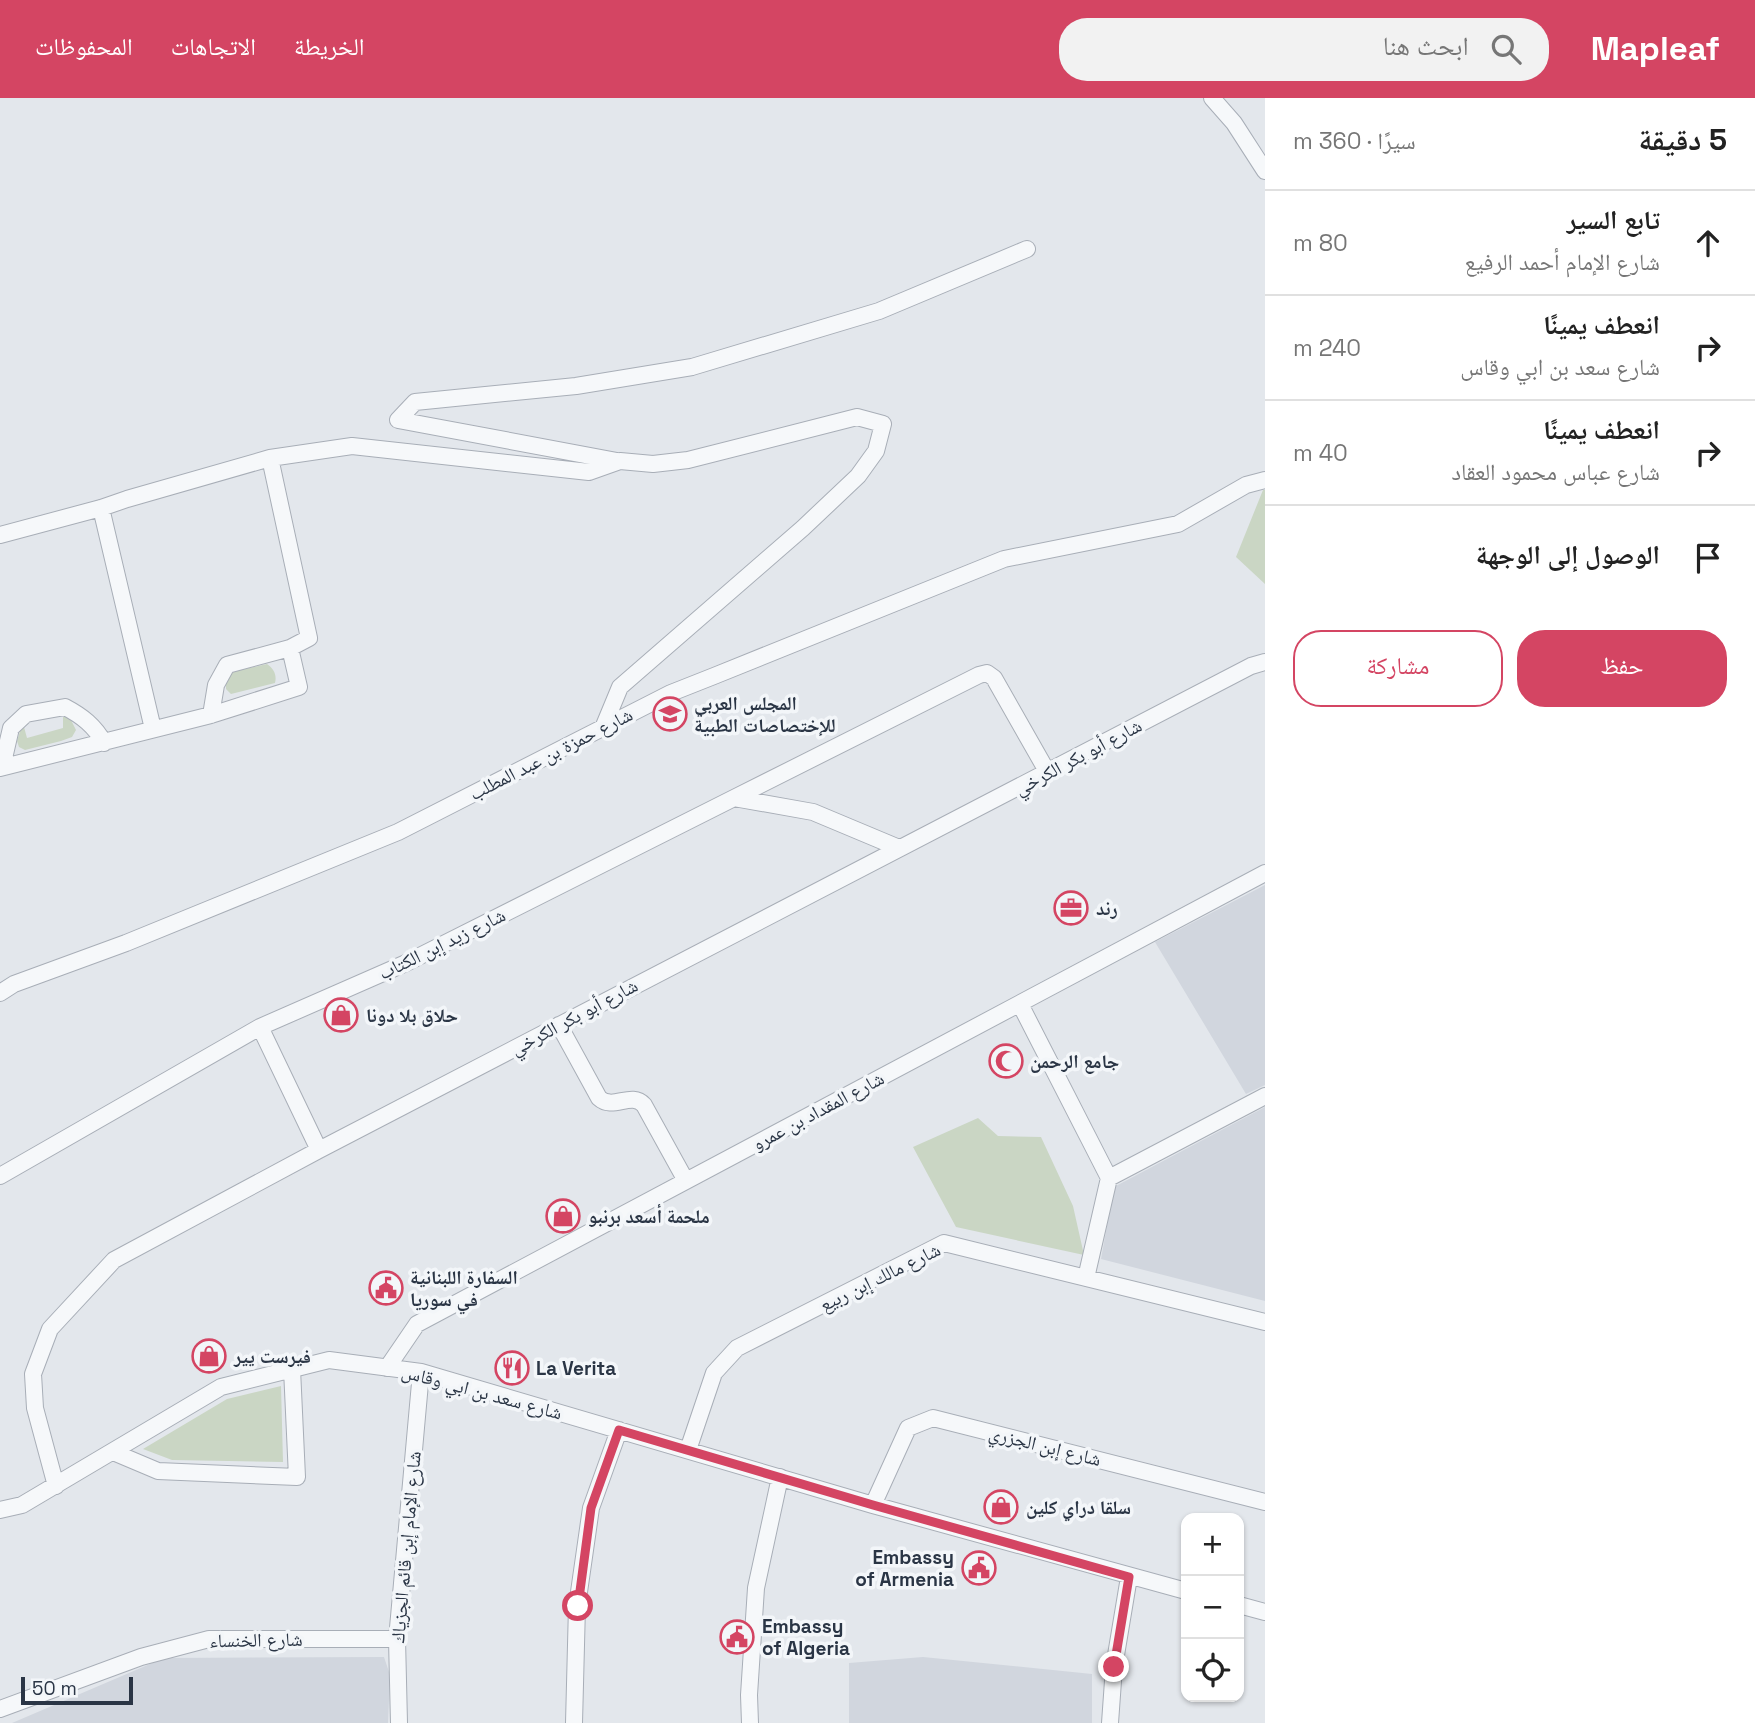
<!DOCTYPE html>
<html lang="ar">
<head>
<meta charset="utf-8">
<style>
	body { margin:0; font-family:"Space Grotesk","Noto Naskh Arabic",sans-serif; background:#f2f2f2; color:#222; direction:rtl }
	.controls { position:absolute; right:21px; bottom:21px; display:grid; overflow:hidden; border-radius:14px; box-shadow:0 2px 5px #0004 }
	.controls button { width:63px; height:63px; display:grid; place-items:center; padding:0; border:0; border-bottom:2px solid #e0e0e0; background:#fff; color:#222; font:35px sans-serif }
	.scale { position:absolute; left:21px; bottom:18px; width:112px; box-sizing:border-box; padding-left:7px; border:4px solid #2a3545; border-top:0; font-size:19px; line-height:24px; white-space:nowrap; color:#2a3545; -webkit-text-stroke:5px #f3f6f9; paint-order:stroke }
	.stop { position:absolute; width:21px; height:21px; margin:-16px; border:5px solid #d44563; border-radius:50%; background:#fff }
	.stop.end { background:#d44563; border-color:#fff; box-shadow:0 2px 7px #0008 }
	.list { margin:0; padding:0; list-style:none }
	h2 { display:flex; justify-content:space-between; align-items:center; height:91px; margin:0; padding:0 28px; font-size:30px }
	h2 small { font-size:23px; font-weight:400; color:#767676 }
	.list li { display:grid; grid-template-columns:46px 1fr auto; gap:21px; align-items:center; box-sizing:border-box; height:105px; padding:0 28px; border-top:2px solid #e0e0e0 }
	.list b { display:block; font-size:26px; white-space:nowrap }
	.list p { margin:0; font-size:23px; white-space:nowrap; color:#767676 }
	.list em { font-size:23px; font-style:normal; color:#767676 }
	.actions { display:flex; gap:14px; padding:21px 28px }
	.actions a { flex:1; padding:16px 0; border:2px solid #d44563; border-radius:28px; text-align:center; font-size:24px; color:#d44563 }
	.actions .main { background:#d44563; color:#fff }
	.icon { flex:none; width:38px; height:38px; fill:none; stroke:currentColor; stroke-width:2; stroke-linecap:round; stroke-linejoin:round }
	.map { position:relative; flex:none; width:1265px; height:1625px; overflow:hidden; direction:ltr }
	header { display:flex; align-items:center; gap:42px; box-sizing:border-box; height:98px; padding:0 35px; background:#d44563; color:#fff }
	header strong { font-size:33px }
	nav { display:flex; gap:38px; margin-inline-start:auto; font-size:24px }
	.search { width:490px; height:63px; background:#f2f2f2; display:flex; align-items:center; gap:18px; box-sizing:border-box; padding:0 24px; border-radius:28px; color:#767676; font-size:26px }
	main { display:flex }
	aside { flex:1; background:#fff }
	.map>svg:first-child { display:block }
	.built { fill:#d1d6de }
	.green { fill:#cad6c4 }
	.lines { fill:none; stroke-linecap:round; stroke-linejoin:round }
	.minor-casing { stroke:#a8aeb7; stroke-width:18 }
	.minor { stroke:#f6f8fa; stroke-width:16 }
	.route { stroke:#d44563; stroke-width:9 }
	.labels { text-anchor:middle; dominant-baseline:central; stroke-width:7; stroke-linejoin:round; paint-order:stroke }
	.poi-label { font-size:19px; font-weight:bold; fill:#2a3545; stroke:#f3f6f9; text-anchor:start }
	.street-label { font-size:19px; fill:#2a3545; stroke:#f3f6f9 }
</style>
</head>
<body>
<header>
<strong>Mapleaf</strong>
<div class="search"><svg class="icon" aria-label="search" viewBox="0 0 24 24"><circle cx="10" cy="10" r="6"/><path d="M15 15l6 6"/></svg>ابحث هنا</div>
<nav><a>الخريطة</a><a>الاتجاهات</a><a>المحفوظات</a></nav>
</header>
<main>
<aside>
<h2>5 دقيقة<small>سيرًا · 360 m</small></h2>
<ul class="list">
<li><svg class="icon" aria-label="ahead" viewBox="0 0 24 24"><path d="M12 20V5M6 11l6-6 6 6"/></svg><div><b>تابع السير</b><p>شارع الإمام أحمد الرفيع</p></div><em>80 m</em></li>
<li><svg class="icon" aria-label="right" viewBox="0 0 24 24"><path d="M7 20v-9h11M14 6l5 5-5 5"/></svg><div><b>انعطف يمينًا</b><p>شارع سعد بن ابي وقاس</p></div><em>240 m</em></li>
<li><svg class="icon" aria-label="right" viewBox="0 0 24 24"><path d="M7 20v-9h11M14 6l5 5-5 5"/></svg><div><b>انعطف يمينًا</b><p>شارع عباس محمود العقاد</p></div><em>40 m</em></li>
<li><svg class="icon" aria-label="arrive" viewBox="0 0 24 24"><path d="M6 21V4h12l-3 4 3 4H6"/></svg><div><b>الوصول إلى الوجهة</b></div></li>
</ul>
<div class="actions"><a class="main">حفظ</a><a>مشاركة</a></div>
</aside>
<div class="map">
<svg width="1265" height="1625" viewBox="0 0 1265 1625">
	<rect width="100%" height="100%" fill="#e3e7ec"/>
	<path class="built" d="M 1265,787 L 1265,987 L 1246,996 L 1155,844 Z
		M 1265,1009 L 1265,1203 L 1101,1161 L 1114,1089 Z
		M 384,1559 L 390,1577 L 388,1625 L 12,1625 L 164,1560 Z
		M 923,1559 L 1092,1576 L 1092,1625 L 849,1625 L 849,1565 Z"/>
	<path class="green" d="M 1263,392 L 1265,392 L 1265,486 L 1236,459 Z
		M 267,566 C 274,571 277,577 275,585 L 231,596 L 226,591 L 226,585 L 231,574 Z
		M 69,618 L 76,632 L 72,639 L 61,643 L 25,652 L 19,649 L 17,643 L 21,630 L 24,629 L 27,640 L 63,630 L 63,619 Z
		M 978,1020 L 998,1038 L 1041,1039 L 1073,1108 L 1084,1157 L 956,1129 L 913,1049 Z
		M 281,1288 L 283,1364 L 172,1362 L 143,1351 L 227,1301 Z"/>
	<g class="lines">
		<defs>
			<path id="minor" d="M 1212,0 L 1234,25 L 1265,73
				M 617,363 L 398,322 L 415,304 L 576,288 L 692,269 L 879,213 L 1027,151
				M 101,410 L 153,631
				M 0,437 L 101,410 L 127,401 L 270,360 L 352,348 L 589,374 L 620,363 L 653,366 L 688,362 L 857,319 L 883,326 L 876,353 L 858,378 L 803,430 L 620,589 L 603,630
				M 211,617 L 216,587 L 227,567 L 290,550 L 309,540 L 270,360
				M 2,669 L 11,630 L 26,616 L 65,609 C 82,618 95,628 104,645
				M 0,670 L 211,617 L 299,589 L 290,550
				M 734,700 L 979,577 L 987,575 L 994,580 L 1048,675
				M 0,895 L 14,886 L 126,845 L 398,734 L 671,595 L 714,578 L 1004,461 L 1178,426 L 1246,387 L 1265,382
				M 1020,906 L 1109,1080 L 1086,1180
				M 559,927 L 599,1000 C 613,1013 631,993 644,1007 L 686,1083
				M 260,929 L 319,1052
				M 0,1078 L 260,929 L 406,865 L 734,700 L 813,714 L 899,750
				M 1109,1080 L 1265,998
				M 387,1270 L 417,1226 L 1265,775
				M 688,1352 L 714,1275 L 737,1250 L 944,1145 L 1265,1224
				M 113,1354 L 158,1373 L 297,1379 L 292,1271
				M 56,1388 L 35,1310 L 33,1276 L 50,1231 L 114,1162 L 319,1052 L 1251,568 L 1265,564
				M 873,1407 L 908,1330 L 933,1320 L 1265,1404
				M 0,1412 L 22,1407 L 221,1289 L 329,1262 L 421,1274 L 873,1407 L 1186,1493
				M 1239,1507 L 1265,1514
				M 0,1611 L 141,1559 L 209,1541 L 397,1541
				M 399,1625 L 397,1541 L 421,1274
				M 574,1625 L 577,1508 L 591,1410 L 619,1332
				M 750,1625 L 749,1597 L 756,1490 L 780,1379
				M 1110,1625 L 1114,1569 L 1129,1479"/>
		</defs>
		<use href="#minor" class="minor-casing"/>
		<use href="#minor" class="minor"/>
	</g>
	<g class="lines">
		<path class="route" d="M 578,1508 L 591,1410 L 619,1332 L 873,1407 L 1129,1479 L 1114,1569"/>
	</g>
	<defs>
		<symbol id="university-ring" viewBox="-11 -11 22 22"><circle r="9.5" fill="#f3f6f9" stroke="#d44563" stroke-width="1.5"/><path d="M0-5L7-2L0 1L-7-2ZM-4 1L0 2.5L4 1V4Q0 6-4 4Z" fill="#d44563"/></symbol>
		<symbol id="office-ring" viewBox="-11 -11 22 22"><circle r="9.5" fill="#f3f6f9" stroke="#d44563" stroke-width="1.5"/><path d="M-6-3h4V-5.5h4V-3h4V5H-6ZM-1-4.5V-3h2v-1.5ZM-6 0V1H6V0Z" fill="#d44563"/></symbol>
		<symbol id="shop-ring" viewBox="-11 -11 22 22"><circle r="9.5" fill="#f3f6f9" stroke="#d44563" stroke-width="1.5"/><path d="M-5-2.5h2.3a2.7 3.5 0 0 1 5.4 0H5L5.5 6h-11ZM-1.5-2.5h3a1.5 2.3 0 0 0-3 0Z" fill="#d44563"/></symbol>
		<symbol id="mosque-ring" viewBox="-11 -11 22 22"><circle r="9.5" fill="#f3f6f9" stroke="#d44563" stroke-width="1.5"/><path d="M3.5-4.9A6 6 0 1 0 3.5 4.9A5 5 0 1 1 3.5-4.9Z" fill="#d44563"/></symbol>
		<symbol id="civic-ring" viewBox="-11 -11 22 22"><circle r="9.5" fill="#f3f6f9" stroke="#d44563" stroke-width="1.5"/><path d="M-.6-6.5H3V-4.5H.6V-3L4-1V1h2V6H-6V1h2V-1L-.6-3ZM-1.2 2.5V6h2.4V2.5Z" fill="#d44563"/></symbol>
		<symbol id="restaurant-ring" viewBox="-11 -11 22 22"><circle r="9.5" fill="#f3f6f9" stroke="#d44563" stroke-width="1.5"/><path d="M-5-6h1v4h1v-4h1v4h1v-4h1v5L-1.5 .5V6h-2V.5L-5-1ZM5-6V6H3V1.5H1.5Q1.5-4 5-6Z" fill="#d44563"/></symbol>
	</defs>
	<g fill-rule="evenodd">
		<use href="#university-ring" x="651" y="597" width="38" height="38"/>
		<use href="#office-ring" x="1052" y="791" width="38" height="38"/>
		<use href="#shop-ring" x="322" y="898" width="38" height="38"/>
		<use href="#mosque-ring" x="987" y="944" width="38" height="38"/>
		<use href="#shop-ring" x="544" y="1099" width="38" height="38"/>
		<use href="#civic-ring" x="367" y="1171" width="38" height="38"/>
		<use href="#shop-ring" x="190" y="1239" width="38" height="38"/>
		<use href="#restaurant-ring" x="493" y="1251" width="38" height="38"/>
		<use href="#shop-ring" x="982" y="1390" width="38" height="38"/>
		<use href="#civic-ring" x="960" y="1451" width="38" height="38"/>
		<use href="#civic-ring" x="718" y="1520" width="38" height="38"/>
	</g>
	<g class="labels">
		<g class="poi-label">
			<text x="694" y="605">المجلس العربي<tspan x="694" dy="22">للإختصاصات الطبية</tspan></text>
			<text x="1096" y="810">رند</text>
			<text x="366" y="917">حلاق بلا دونا</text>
			<text x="1030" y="963">جامع الرحمن</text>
			<text x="588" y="1118">ملحمة أسعد برنبو</text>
			<text x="410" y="1179">السفارة اللبنانية<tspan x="410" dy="22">في سوريا</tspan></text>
			<text x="234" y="1258">فيرست يير</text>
			<text x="536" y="1270">La Verita</text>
			<text x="1026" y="1409">سلقا دراي كلين</text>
			<text x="954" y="1459" text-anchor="end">Embassy<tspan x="954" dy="22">of Armenia</tspan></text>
			<text x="762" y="1528">Embassy<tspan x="762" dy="22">of Algeria</tspan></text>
		</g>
		<g class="street-label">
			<text transform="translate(551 656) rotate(-27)">شارع حمزة بن عبد المطلب</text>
			<text transform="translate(1078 659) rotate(-28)">شارع أبو بكر الكرخي</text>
			<text transform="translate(442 846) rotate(-26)">شارع زيد إبن الكتاب</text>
			<text transform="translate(574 919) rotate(-28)">شارع أبو بكر الكرخي</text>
			<text transform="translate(818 1013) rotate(-28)">شارع المقداد بن عمرو</text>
			<text transform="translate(880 1179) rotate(-26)">شارع مالك إبن ربيع</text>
			<text transform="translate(482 1294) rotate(15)">شارع سعد بن ابي وقاس</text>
			<text transform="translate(1045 1348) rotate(14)">شارع إبن الجزري</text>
			<text transform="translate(406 1449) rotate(-85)">شارع الإمام إبن قائم الجزياك</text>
			<text transform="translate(256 1542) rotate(-1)">شارع الخنساء</text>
		</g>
	</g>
</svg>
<div class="controls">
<button>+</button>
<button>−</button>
<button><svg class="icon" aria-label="locate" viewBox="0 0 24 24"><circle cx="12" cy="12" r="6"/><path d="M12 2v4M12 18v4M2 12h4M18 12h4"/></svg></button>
</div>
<div class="scale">50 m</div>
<div class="stop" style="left:578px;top:1508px"></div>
<div class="stop end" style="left:1114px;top:1569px"></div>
</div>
</main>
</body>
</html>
